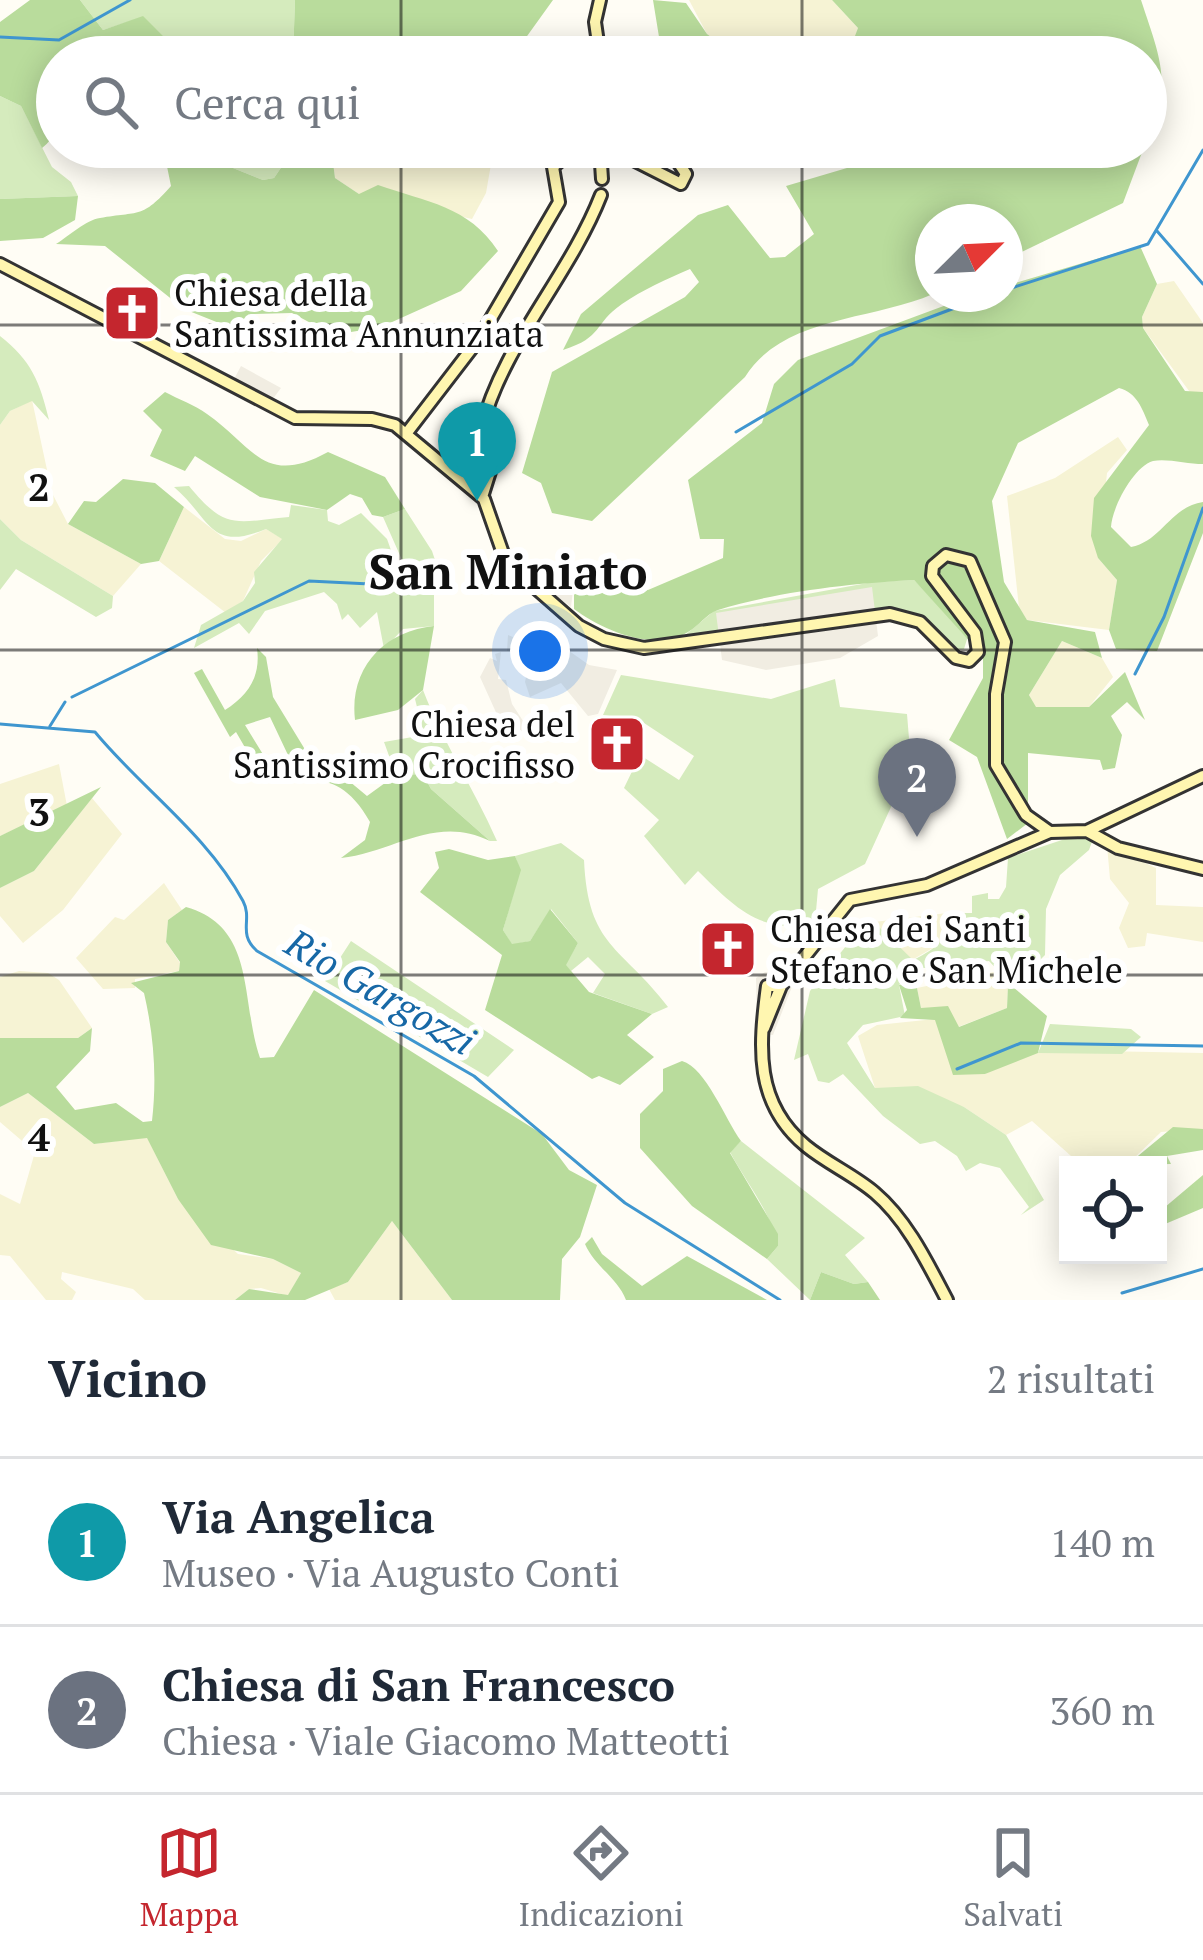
<!DOCTYPE html>
<html lang="it">
<head>
<meta charset="utf-8">
<style>
	body { margin:0; font-family:"PT Serif",serif; background:#f2f2f3; color:#1f2937 }
	.controls { position:absolute; right:36px; bottom:36px; display:grid; overflow:hidden; border-radius:0px; box-shadow:0 6px 30px #0003 }
	.controls button { width:108px; height:108px; display:grid; place-items:center; padding:0; border:0; border-bottom:3px solid #e0e1e3; background:#fff; color:#1f2937; font:60px sans-serif }
	.compass { position:absolute; left:915px; top:204px; width:108px; height:108px; border-radius:50%; background:#fff; box-shadow:0 6px 30px #0003; rotate:66deg }
	.you { position:absolute; left:540px; top:651px; width:42px; height:42px; margin:-30px; border:9px solid #fff; border-radius:50%; background:#1a73e8; box-shadow:0 0 0 18px #1a73e833 }
	.badge { display:grid; place-items:center; width:78px; height:78px; border-radius:50%; background:#c4262e; color:#fff; font-size:39px; font-weight:700 }
	.pin { position:absolute; translate:-50% -99px; filter:drop-shadow(0 3px 6px #0008) }
	.pin::after { content:''; position:absolute; top:63px; width:42px; height:36px; background:inherit; clip-path:polygon(0 0,100% 0,50% 100%) }
	.list { margin:0; padding:0; list-style:none }
	h2 { display:flex; justify-content:space-between; align-items:center; height:156px; margin:0; padding:0 48px; font-size:51px }
	h2 small { font-size:39px; font-weight:400; color:#747a83 }
	.list li { display:grid; grid-template-columns:78px 1fr auto; gap:36px; align-items:center; box-sizing:border-box; height:168px; padding:0 48px; border-top:3px solid #e0e1e3 }
	.list b { display:block; font-size:45px; white-space:nowrap }
	.list p { margin:0; font-size:39px; white-space:nowrap; color:#747a83 }
	.list em { font-size:39px; font-style:normal; color:#747a83 }
	.icon { flex:none; width:66px; height:66px; fill:none; stroke:currentColor; stroke-width:2; stroke-linecap:round; stroke-linejoin:round }
	.map { position:relative; flex:none; width:1203px; height:1300px; overflow:hidden }
	.search { position:absolute; background:#fff; box-shadow:0 6px 30px #0003; left:36px; right:36px; top:36px; height:132px; display:flex; align-items:center; gap:30px; box-sizing:border-box; padding:0 42px; border-radius:66px; color:#747a83; font-size:45px }
	.sheet { height:492px; background:#fff }
	nav { display:flex; justify-content:space-around; align-items:center; box-sizing:border-box; height:168px; border-top:3px solid #e0e1e3; background:#fff; font-size:33px; color:#747a83 }
	nav a { display:grid; justify-items:center; gap:6px }
	nav .on { color:#c4262e }
	.map>svg:first-child { display:block }
	.farmland { fill:#f6f3d4 }
	.green { fill:#d5ebbd }
	.forest { fill:#b9dc9c; fill-rule:evenodd }
	.plaza { fill:#f1ede2 }
	.lines { fill:none; stroke-linecap:round; stroke-linejoin:round }
	.stream { stroke:#3f96cf; stroke-width:3 }
	.secondary-casing { stroke:#333; stroke-width:16 }
	.secondary { stroke:#fff6b0; stroke-width:10 }
	.grid { fill:none; stroke:#111; stroke-width:3; stroke-opacity:0.55 }
	.labels { text-anchor:middle; dominant-baseline:central; stroke-width:12; stroke-linejoin:round; paint-order:stroke }
	.poi-label { font-size:36px; fill:#111; stroke:#fff; text-anchor:start }
	.water-label { font-size:39px; font-style:italic; fill:#1768a6; stroke:#fff }
	.district-label { font-size:48px; font-weight:bold; fill:#111; stroke:#fff }
	.grid-label { font-size:39px; text-anchor:middle; font-weight:bold; fill:#111; stroke:#fff; stroke-width:12; stroke-linejoin:round; paint-order:stroke }
</style>
</head>
<body>
<div class="map">
<svg width="1203" height="1300" viewBox="0 0 1203 1300">
	<rect width="100%" height="100%" fill="#fffdf5"/>
	<path class="farmland" d="M 689,0 L 832,0 L 858,28 L 851,55 L 738,57 L 707,34 Z
		M 331,147 L 419,147 L 461,158 L 465,147 L 494,147 L 486,193 L 472,219 L 359,194 L 335,178 Z
		M 1174,281 L 1203,323 L 1203,392 L 1192,395 L 1143,328 L 1142,317 L 1157,284 Z
		M 32,400 L 52,493 L 68,524 L 141,564 L 113,596 L 21,540 L 0,519 L 0,425 L 10,411 Z
		M 1118,437 L 1127,450 L 1107,473 L 1098,558 L 1117,580 L 1109,630 L 1027,620 L 1019,608 L 1007,496 L 1055,478 Z
		M 184,507 L 225,539 L 241,541 L 266,529 L 283,539 L 261,561 L 243,601 L 226,613 L 159,561 Z
		M 1062,641 L 1102,658 L 1113,677 L 1089,707 L 1035,707 L 1029,695 Z
		M 59,764 L 67,806 L 0,836 L 0,784 Z
		M 92,798 L 122,834 L 63,910 L 23,943 L 0,916 L 0,888 L 34,871 Z
		M 1107,845 L 1156,868 L 1156,905 L 1203,907 L 1203,942 L 1147,933 L 1145,946 L 1128,948 L 1119,928 L 1129,903 L 1110,879 Z
		M 164,883 L 182,910 L 168,920 L 166,942 L 180,963 L 179,971 L 135,979 L 135,988 L 103,989 L 76,958 L 115,917 L 124,920 Z
		M 947,913 L 949,927 L 938,945 L 912,960 L 874,922 Z
		M 19,971 L 48,973 L 59,980 L 92,1028 L 78,1038 L 0,1038 L 0,977 Z
		M 999,971 L 1008,985 L 1007,1008 L 958,1027 L 921,1008 L 917,988 Z
		M 935,1019 L 985,1074 L 1011,1059 L 1049,1050 L 1203,1053 L 1203,1129 L 1161,1132 L 1127,1165 L 1081,1165 L 1032,1121 L 1006,1135 L 964,1107 L 875,1088 L 858,1036 L 877,1025 Z
		M 28,1093 L 94,1144 L 147,1137 L 178,1199 L 238,1254 L 273,1259 L 301,1273 L 288,1296 L 261,1288 L 249,1289 L 235,1300 L 145,1300 L 133,1289 L 62,1272 L 61,1279 L 76,1292 L 72,1300 L 46,1300 L 10,1256 L 0,1255 L 0,1194 L 20,1204 L 35,1152 L 0,1122 L 0,1107 Z
		M 392,1221 L 452,1300 L 335,1300 L 329,1289 L 348,1282 Z"/>
	<path class="green" d="M 80,0 L 295,0 L 293,57 L 184,57 L 143,17 L 103,30 Z
		M 0,96 L 21,106 L 52,167 L 71,182 L 78,196 L 0,199 Z
		M 227,147 L 295,147 L 274,178 L 263,180 L 228,166 Z
		M 0,336 C 31,360 40,382 49,420 L 32,401 L 10,411 L 0,425 Z
		M 189,486 C 226,531 235,522 289,517 L 291,505 L 327,510 L 328,521 L 339,525 L 361,513 L 387,539 L 406,592 L 410,578 L 383,517 L 405,509 L 432,551 L 441,578 L 434,584 L 434,626 L 403,629 L 384,649 L 377,612 L 360,628 L 348,614 L 342,620 L 337,604 L 324,592 L 265,611 L 249,634 L 239,623 L 194,648 L 201,625 L 243,601 L 255,583 L 254,572 L 282,539 L 266,529 C 209,552 212,520 174,487 Z
		M 0,519 L 21,540 L 113,596 L 112,608 L 96,617 L 16,569 L 0,590 Z
		M 914,580 L 968,636 L 964,649 L 953,650 L 895,610 L 878,609 L 684,636 L 714,611 L 873,582 Z
		M 621,675 L 771,699 L 835,679 L 840,707 L 907,714 L 911,763 L 865,864 L 818,889 L 815,922 C 761,937 733,905 698,871 L 685,885 L 644,836 L 659,820 L 624,788 L 640,755 L 679,780 L 694,756 L 641,721 L 603,715 Z
		M 423,690 C 443,742 474,789 497,841 L 490,841 L 431,789 L 423,774 L 396,775 L 384,742 L 424,735 L 415,699 Z
		M 1077,835 L 1093,839 L 1089,850 L 1060,875 L 1046,909 L 1045,955 L 1013,987 L 989,961 L 914,969 L 899,985 L 905,1016 L 863,1025 L 847,1043 L 875,1088 L 918,1086 L 964,1107 L 1006,1135 L 1044,1200 L 1021,1215 L 1029,1207 L 1000,1168 L 980,1163 L 966,1171 L 957,1156 L 935,1141 L 920,1144 L 883,1116 L 843,1074 L 829,1083 L 818,1081 L 808,1054 L 794,1060 L 810,991 L 862,926 L 874,922 L 913,960 C 933,950 953,938 947,913 L 972,913 L 972,896 L 988,893 L 988,899 L 999,899 L 1006,887 L 1008,858 Z
		M 561,843 L 584,860 C 588,948 621,945 668,1007 L 652,1014 L 593,993 L 605,974 L 588,957 L 571,971 L 565,965 L 578,943 L 551,909 L 530,941 L 512,945 L 503,930 L 520,870 L 515,856 Z
		M 351,941 L 514,1050 L 488,1077 L 325,981 Z
		M 1050,1024 L 1131,1029 L 1141,1037 L 1122,1054 L 1038,1053 Z
		M 741,1141 L 865,1238 L 845,1255 L 868,1282 L 854,1284 L 821,1272 L 810,1300 L 767,1259 L 778,1246 C 771,1212 747,1184 730,1152 Z"/>
	<path class="forest" d="M 30,0 L 80,0 L 103,30 L 143,16 L 184,57 L 57,57 C 57,85 67,131 42,148 L 21,106 L 0,96 L 0,22 Z
		M 295,0 L 553,0 L 512,57 L 293,57 Z
		M 653,0 L 686,3 L 707,34 L 738,57 L 669,57 L 660,43 Z
		M 832,0 L 1141,0 C 1160,58 1174,85 1146,143 L 1146,57 L 847,57 L 858,28 Z
		M 163,147 L 227,147 L 228,166 L 263,180 L 274,178 L 295,147 L 331,147 L 335,178 L 359,194 L 378,185 C 426,202 469,206 498,251 L 461,291 L 381,327 L 333,335 L 292,313 L 251,314 L 234,329 L 184,309 L 105,246 L 56,244 C 69,236 86,220 100,218 C 139,211 142,219 171,186 Z
		M 918,147 L 1144,147 L 1123,203 L 1005,260 L 1005,222 L 933,222 L 933,294 C 871,321 783,316 745,377 L 592,521 L 552,513 L 541,483 L 522,473 L 552,372 L 685,297 L 699,282 L 690,269 C 667,279 642,290 622,304 C 593,324 604,337 563,350 L 581,314 L 698,215 L 728,205 L 770,258 L 785,257 L 814,234 L 786,186 Z
		M 78,196 L 75,220 L 43,238 L 0,241 L 0,199 Z
		M 1140,246 L 1157,284 L 1142,317 L 1143,328 L 1185,391 L 1203,392 L 1203,464 C 1188,464 1166,458 1153,461 C 1133,467 1112,508 1111,527 L 1131,547 C 1162,541 1170,507 1203,502 L 1203,533 L 1157,651 L 1116,649 L 1109,630 L 1117,580 L 1098,558 L 1091,536 L 1094,498 L 1149,425 C 1142,408 1137,393 1119,388 L 1018,443 L 992,501 L 1004,582 L 1027,620 L 1095,632 L 1102,658 L 1062,641 L 1029,695 L 1036,707 L 1089,707 L 1125,672 L 1145,720 L 1127,702 L 1111,716 L 1122,735 L 1115,768 L 1103,770 L 1100,760 L 1028,753 L 1028,823 L 1007,839 L 977,757 L 949,740 L 983,678 L 983,656 L 914,580 C 855,583 774,592 718,610 C 706,614 699,626 688,632 C 655,653 602,630 574,609 L 574,581 L 581,564 L 648,590 L 723,558 L 724,539 L 700,539 L 688,480 L 762,423 L 774,384 L 798,360 L 976,294 L 1005,294 L 1005,286 Z
		M 165,392 C 178,399 195,405 207,414 C 254,447 264,487 328,452 L 385,477 L 405,509 L 383,517 L 372,515 L 362,498 L 350,494 L 327,510 L 260,497 L 195,456 L 185,471 L 150,456 L 162,430 L 143,411 Z
		M 123,479 L 155,483 L 184,507 L 159,561 L 141,564 L 68,524 L 84,501 L 96,502 Z
		M 434,626 L 423,690 L 398,710 L 355,720 C 349,668 384,631 434,626 Z
		M 257,648 L 266,657 L 273,697 L 312,761 L 331,766 L 367,796 L 396,775 L 423,774 L 431,789 L 490,841 C 436,814 394,852 341,858 L 365,840 L 370,822 C 331,753 294,795 249,778 L 245,769 L 250,756 L 236,732 L 230,737 L 194,673 L 202,669 L 225,710 C 248,695 261,677 257,648 ZM 270,717 L 288,755 L 288,756 L 264,756 L 245,725 Z
		M 101,787 L 34,871 L 0,888 L 0,836 Z
		M 449,849 L 488,860 L 515,856 L 521,870 L 503,930 L 512,944 L 530,941 L 550,909 L 578,943 L 566,965 L 589,992 L 652,1014 L 627,1035 L 654,1057 L 620,1085 L 599,1076 L 592,1079 L 485,1010 L 502,955 L 420,892 L 439,868 L 435,852 Z
		M 186,907 C 257,927 240,1000 260,1058 L 274,1057 L 314,990 L 542,1134 L 569,1170 L 597,1185 L 580,1237 L 562,1259 L 560,1300 L 452,1300 L 392,1221 L 348,1282 L 305,1300 L 235,1300 L 249,1289 L 288,1295 L 301,1273 L 273,1259 L 211,1245 L 178,1199 L 147,1138 L 94,1144 L 28,1093 L 0,1107 L 0,1038 L 78,1038 L 92,1028 L 90,1051 L 56,1087 L 75,1110 L 116,1103 L 143,1122 L 152,1121 C 157,1078 154,1036 144,993 L 131,983 L 179,971 L 180,962 L 166,942 L 168,920 Z
		M 905,983 L 917,988 L 921,1008 L 948,1006 L 959,1027 L 1007,1008 L 1008,985 L 1013,987 L 1047,1016 L 1038,1053 L 985,1074 L 953,1075 L 935,1020 L 900,1018 L 907,1010 L 899,985 Z
		M 682,1061 C 706,1068 725,1119 741,1141 L 730,1153 L 778,1234 L 778,1246 L 767,1259 L 692,1206 L 640,1148 L 640,1114 L 663,1091 L 663,1069 Z
		M 1173,1127 L 1203,1129 L 1203,1150 L 1167,1156 L 1171,1164 L 1127,1165 Z
		M 1203,1175 L 1203,1208 L 1158,1227 L 1158,1213 Z
		M 592,1237 L 602,1254 L 642,1286 L 687,1256 L 767,1300 L 626,1300 C 617,1277 595,1267 585,1244 Z
		M 821,1272 L 854,1284 L 868,1282 L 880,1300 L 810,1300 Z"/>
	<path class="plaza" d="M 241,366 L 281,388 L 269,404 L 232,383 Z
		M 481,421 L 507,436 L 490,500 L 468,482 Z
		M 567,574 L 574,581 L 571,607 L 539,583 Z
		M 872,587 L 878,636 L 840,658 L 766,670 L 722,660 L 716,613 Z
		M 508,635 L 542,649 L 548,636 L 589,665 L 617,670 L 598,714 L 588,716 L 561,683 L 530,697 L 525,682 L 531,653 L 507,651 Z
		M 501,652 L 498,679 L 506,680 L 512,704 L 527,727 L 509,741 L 480,677 L 490,658 L 497,661 L 495,654 Z
		M 920,761 L 927,802 L 901,805 L 894,801 L 900,784 Z
		M 765,972 L 788,972 L 795,979 L 773,1035 L 757,1033 L 756,978 Z"/>
	<g class="lines">
		<path class="stream" d="M 0,37 L 59,40 L 130,0
			M 1157,231 L 1203,284
			M 1005,290 L 1148,244 L 1203,150
			M 736,432 L 852,364 L 880,336 L 992,294
			M 1135,674 L 1164,617 L 1203,508
			M 72,697 L 309,581 L 370,584
			M 0,724 L 95,732 C 142,789 207,834 243,901 C 253,920 237,933 257,951 L 474,1076 L 625,1203 L 780,1300
			M 50,726 L 65,702
			M 957,1069 L 1021,1043 L 1203,1046
			M 1122,1293 L 1203,1269"/>
		<defs>
			<path id="secondary" d="M 600,0 L 595,22 L 600,57
				M 600,148 L 602,179
				M 0,264 L 295,418 L 372,419 L 395,425 L 484,499 L 506,562 L 579,626 L 604,639 L 644,648 L 890,614 L 920,622 L 956,658 L 969,661 L 978,652 L 975,633 L 932,576 L 933,566 L 946,555 L 970,561 L 1005,642 L 996,694 L 996,765 L 1026,815 L 1050,832
				M 406,434 L 479,339 L 559,202 L 553,167 L 570,152 L 583,149 L 612,149 L 681,184 L 686,174 L 668,147
				M 482,497 L 499,443 L 481,430 C 502,345 569,277 601,195
				M 1087,831 L 1118,848 L 1203,869
				M 781,986 L 850,900 L 927,885 L 1050,832 L 1087,831 L 1203,776
				M 781,986 L 767,986 C 759,1047 754,1103 806,1146 C 828,1164 854,1175 875,1193 C 907,1220 928,1264 947,1300
				M 764,1028 L 781,986"/>
		</defs>
		<use href="#secondary" class="secondary-casing"/>
		<use href="#secondary" class="secondary"/>
	</g>
	<path class="grid" d="M 401,0 L 401,57M 802,0 L 802,57M 401,147 L 401,1300M 802,147 L 802,1300M 0,325 L 1203,325M 0,650 L 1203,650M 0,975 L 1203,975"/>
	<defs>
		<symbol id="church-square" viewBox="-11 -11 22 22"><rect x="-9" y="-9" width="18" height="18" rx="4" fill="#c4262e" stroke="#fff"/><path d="M-1.2-6h2.4v3.5h3.3v2.4h-3.3V6h-2.4V-.1h-3.3v-2.4h3.3Z" fill="#fff"/></symbol>
	</defs>
	<g fill-rule="evenodd">
		<use href="#church-square" x="99" y="280" width="66" height="66"/>
		<use href="#church-square" x="584" y="711" width="66" height="66"/>
		<use href="#church-square" x="695" y="916" width="66" height="66"/>
	</g>
	<g class="labels">
		<g class="poi-label">
			<text x="174" y="292">Chiesa della<tspan x="174" dy="41">Santissima Annunziata</tspan></text>
			<text x="575" y="723" text-anchor="end">Chiesa del<tspan x="575" dy="41">Santissimo Crocifisso</tspan></text>
			<text x="770" y="928">Chiesa dei Santi<tspan x="770" dy="41">Stefano e San Michele</tspan></text>
		</g>
		<g class="water-label">
			<text transform="translate(381 991) rotate(30)">Rio Gargozzi</text>
		</g>
		<g class="district-label">
			<text x="508" y="571">San Miniato</text>
		</g>
	</g>
	<g class="grid-label">
		<text x="39" y="501">2</text>
		<text x="39" y="826">3</text>
		<text x="39" y="1151">4</text>
	</g>
</svg>
<div class="controls">
<button><svg class="icon" aria-label="locate" viewBox="0 0 24 24"><circle cx="12" cy="12" r="6"/><path d="M12 2v4M12 18v4M2 12h4M18 12h4"/></svg></button>
</div>
<svg class="compass" viewBox="-18 -18 36 36"><path d="M0-13l5 13h-10z" fill="#e53935"/><path d="M0 13l5-13h-10z" fill="#747a83"/></svg>
<div class="you"></div>
<div class="pin badge" style="left:477px;top:501px;background:#0f9aa8">1</div>
<div class="pin badge" style="left:917px;top:837px;background:#6b7280">2</div>
<div class="search"><svg class="icon" aria-label="search" viewBox="0 0 24 24"><circle cx="10" cy="10" r="6"/><path d="M15 15l6 6"/></svg>Cerca qui</div>
</div>
<section class="sheet">
<h2>Vicino<small>2 risultati</small></h2>
<ul class="list">
<li><span class="badge" style="background:#0f9aa8">1</span><div><b>Via Angelica</b><p>Museo · Via Augusto Conti</p></div><em>140 m</em></li>
<li><span class="badge" style="background:#6b7280">2</span><div><b>Chiesa di San Francesco</b><p>Chiesa · Viale Giacomo Matteotti</p></div><em>360 m</em></li>
</ul>
</section>
<nav>
<a class="on"><svg class="icon" aria-label="map" viewBox="0 0 24 24"><path d="M3 6l6-2 6 2 6-2v14l-6 2-6-2-6 2zM9 4v14M15 6v14"/></svg>Mappa</a>
<a><svg class="icon" aria-label="directions" viewBox="0 0 24 24"><path d="M12 3l9 9-9 9-9-9zM9 14v-3h6M13 9l2 2-2 2"/></svg>Indicazioni</a>
<a><svg class="icon" aria-label="saved" viewBox="0 0 24 24"><path d="M7 4h10v16l-5-4-5 4z"/></svg>Salvati</a>
</nav>
</body>
</html>
